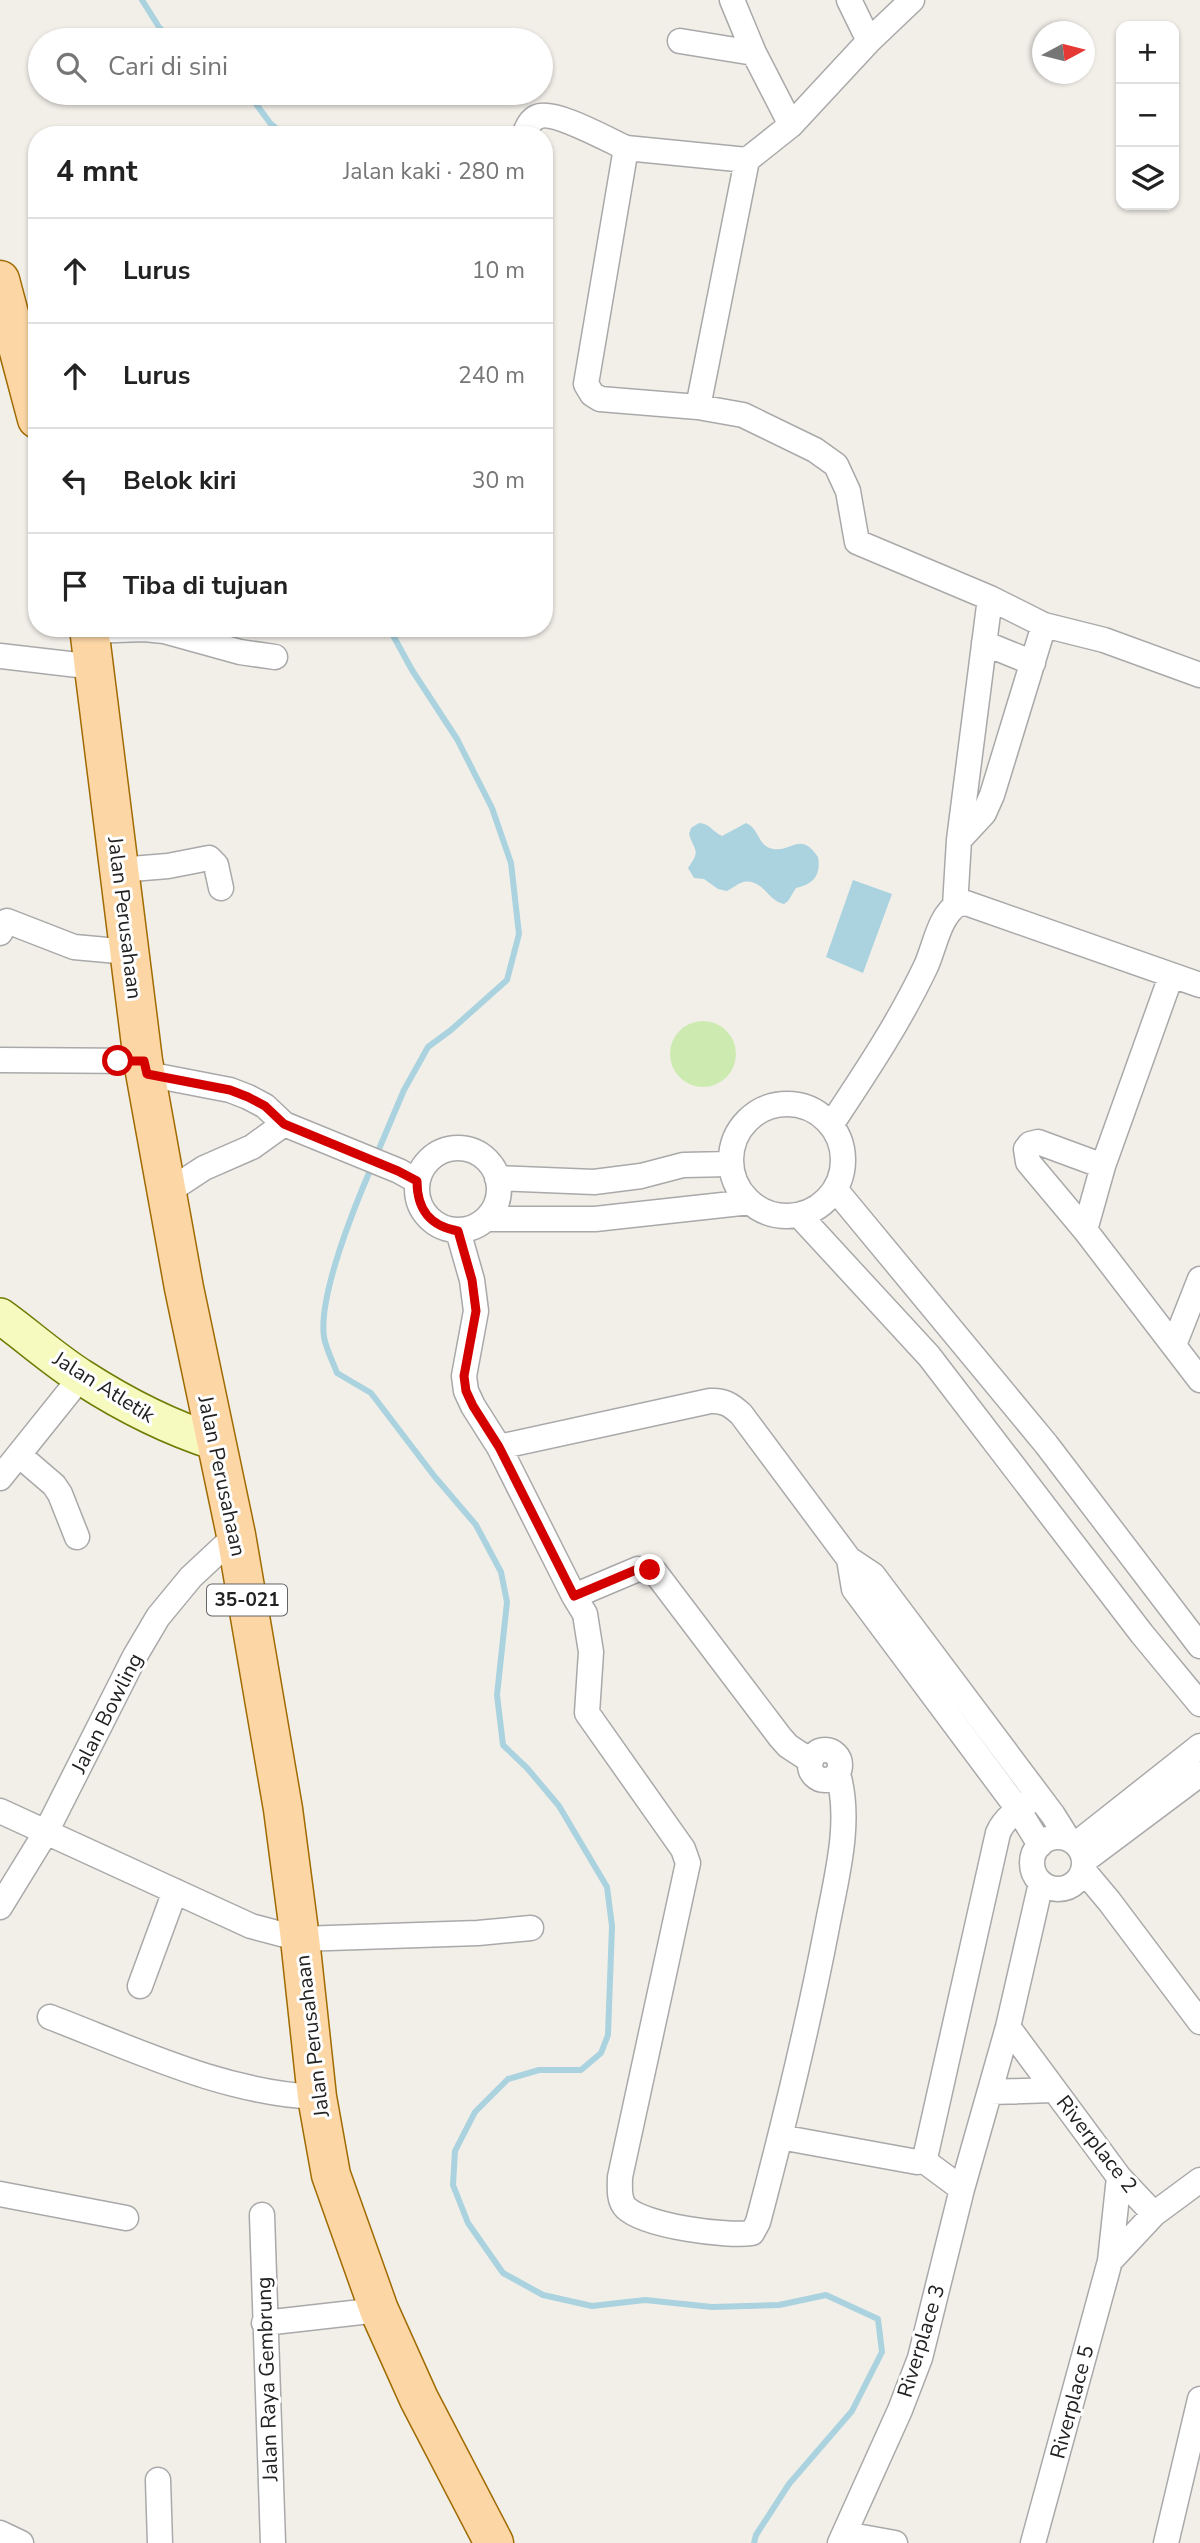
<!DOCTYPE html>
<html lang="id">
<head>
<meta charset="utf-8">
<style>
	body { margin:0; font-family:"Nunito Sans",sans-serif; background:#f6f6f6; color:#222 }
	.controls { position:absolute; right:21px; top:21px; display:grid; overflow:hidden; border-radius:14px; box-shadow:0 2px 5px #0004 }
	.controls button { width:63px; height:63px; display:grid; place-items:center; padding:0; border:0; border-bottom:2px solid #e0e0e0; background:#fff; color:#222; font:35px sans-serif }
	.compass { position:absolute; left:1032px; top:21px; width:63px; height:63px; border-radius:50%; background:#fff; box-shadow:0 2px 5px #0004; rotate:83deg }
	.stop { position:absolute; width:21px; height:21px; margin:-16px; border:5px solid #d40000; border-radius:50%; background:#fff }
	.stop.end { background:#d40000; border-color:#fff; box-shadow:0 2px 7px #0008 }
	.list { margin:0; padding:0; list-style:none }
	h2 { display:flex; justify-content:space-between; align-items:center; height:91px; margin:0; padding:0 28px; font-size:30px }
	h2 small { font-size:23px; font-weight:400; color:#767676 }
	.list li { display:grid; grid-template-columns:46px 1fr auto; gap:21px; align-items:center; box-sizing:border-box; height:105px; padding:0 28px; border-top:2px solid #e0e0e0 }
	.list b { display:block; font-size:26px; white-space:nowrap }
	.list em { font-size:23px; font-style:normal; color:#767676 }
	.icon { flex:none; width:38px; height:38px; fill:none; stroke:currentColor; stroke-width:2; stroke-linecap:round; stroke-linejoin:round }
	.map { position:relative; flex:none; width:1200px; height:2543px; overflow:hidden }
	.search { position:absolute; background:#fff; box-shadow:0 2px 5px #0004; left:28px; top:28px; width:525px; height:77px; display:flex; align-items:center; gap:18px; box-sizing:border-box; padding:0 24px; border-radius:38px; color:#767676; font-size:26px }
	.panel { position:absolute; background:#fff; box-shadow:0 2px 5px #0004; left:28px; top:126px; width:525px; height:511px; border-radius:28px }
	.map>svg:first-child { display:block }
	.grass { fill:#cdebb0 }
	.water { fill:#aad3df }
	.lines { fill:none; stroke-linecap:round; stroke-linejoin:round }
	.stream { stroke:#aad3df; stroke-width:6 }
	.street-casing { stroke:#a9a9a9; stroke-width:27 }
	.secondary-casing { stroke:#707d05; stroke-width:38 }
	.primary-casing { stroke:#a06b00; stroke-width:41 }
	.street { stroke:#fff; stroke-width:24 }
	.secondary { stroke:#f7fabf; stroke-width:35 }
	.primary { stroke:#fcd6a4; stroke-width:38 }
	.route { stroke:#d40000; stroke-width:9 }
	.labels { text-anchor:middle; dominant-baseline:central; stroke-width:6; stroke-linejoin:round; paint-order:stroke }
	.shield { fill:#fff; stroke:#646464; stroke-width:2 }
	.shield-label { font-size:19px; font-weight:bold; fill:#222 }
	.street-label { font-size:21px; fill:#222; stroke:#fff }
</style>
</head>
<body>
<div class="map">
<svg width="1200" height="2543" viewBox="0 0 1200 2543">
	<rect width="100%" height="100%" fill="#f2efe9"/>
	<path class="grass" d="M670 1054a33 33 0 1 1 66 0a33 33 0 1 1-66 0Z"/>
	<path class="water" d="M 699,823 C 709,823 713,832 722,836 L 746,823 C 760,829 757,846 773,849 C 793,852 800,831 818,857 C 821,875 814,884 796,888 L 788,901 L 784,904 C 767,901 763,878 743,882 C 737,884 733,888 727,891 L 718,889 L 704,879 L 694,878 L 688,868 C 701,849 695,853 689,834 L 691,828 Z
		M 853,880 L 892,894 L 863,973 L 826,957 Z"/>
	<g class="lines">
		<path class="stream" d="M 142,0 L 159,27 L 171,40
			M 248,93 L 270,123 L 284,135
			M 376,1156 L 404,1090 L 428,1047 L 451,1030 L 507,980 L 519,934 L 511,863 L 492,808 L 457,739 L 412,670 L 389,628
			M 372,1166 C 355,1205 318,1296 324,1337 C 326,1349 333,1362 337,1373 L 371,1393 L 435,1477 L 476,1525 L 501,1572 L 507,1602 L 497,1695 L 503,1745 L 527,1768 L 559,1806 L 607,1887 L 612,1926 L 608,2035 L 601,2053 L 581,2070 L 539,2070 L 508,2079 L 475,2112 L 455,2151 L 453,2185 L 468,2223 L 503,2273 L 543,2295 L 592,2306 L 645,2300 L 712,2307 L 779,2305 L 826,2295 L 878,2319 L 882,2352 L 852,2411 L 789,2484 L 756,2535 L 754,2543"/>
		<defs>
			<path id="street" d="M 732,0 L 754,53 L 791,125
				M 849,0 L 869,41
				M 680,41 L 754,53
				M 524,135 C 527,128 530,120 537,117 C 553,109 608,140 626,148 L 586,384 L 592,394 L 600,399 L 698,407 L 743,415 L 815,450 L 836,465 L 848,491 L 857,542 L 990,598
				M 626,148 L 747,160
				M 698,407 L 747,160 L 791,125 L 869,41 L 912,0
				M 89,631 L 144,629 L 164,631 L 240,652 L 275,657
				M 984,643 L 1033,663
				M 0,656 L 95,667
				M 959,840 L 984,813 L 992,795 L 1044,625 L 1104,640 L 1200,675
				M 119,870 L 168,866 L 209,858 L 216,865 L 221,888
				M 955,906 L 959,840 L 990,598 L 1044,625
				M 0,933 L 7,921 L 74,947 L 129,952
				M 0,1060 L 143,1061
				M 147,1074 L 230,1090 L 248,1097 L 265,1106 L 284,1124 L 399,1171 L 417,1181
				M731 1160a56 56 0 1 1 112 0a56 56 0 1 1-112 0Z
				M 831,1125 C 866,1072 899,1023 926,966 C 935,946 939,916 958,904 L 966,903 L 1200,985
				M417 1189a41 41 0 1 1 82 0a41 41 0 1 1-82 0Z
				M 1103,1166 L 1038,1142 L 1030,1144 L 1026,1149 L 1028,1162 L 1085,1230 L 1200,1380
				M 497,1178 L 594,1182 L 641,1176 L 683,1165 L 731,1164
				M 835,1189 L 1046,1444 L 1200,1646
				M 166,1193 L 204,1168 L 252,1147 L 284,1124
				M 799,1215 L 929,1356 L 1142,1634 L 1200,1704
				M 487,1219 L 595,1219 L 750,1202
				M 1085,1230 L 1103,1166 L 1171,976
				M 458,1231 L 472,1280 L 476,1311 L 464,1376 L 466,1391 L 473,1406 L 499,1447 L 574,1596 L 638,1569 L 655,1572 L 780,1737 L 788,1746 L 811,1761
				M 1174,1345 L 1200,1279
				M 499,1447 L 710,1401 C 724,1400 731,1405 741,1414 L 849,1559 L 873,1575 L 1053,1815 L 1068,1839
				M 19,1455 L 54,1485 L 60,1494 L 77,1537
				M 0,1478 L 81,1377
				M 849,1559 L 854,1589 L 1018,1809 L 1040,1845
				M 574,1596 L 585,1614 L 591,1652 L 587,1713 L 683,1849 L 688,1863 L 620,2177 C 620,2187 618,2200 626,2208 C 645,2226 727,2237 752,2233 L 758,2222 C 784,2124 808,2026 827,1927 C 836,1879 852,1822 838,1774
				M810 1765a15 15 0 1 1 30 0a15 15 0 1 1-30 0Z
				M 0,1811 L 251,1926 L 300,1939 L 478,1933 L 531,1928
				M1032 1863a26 26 0 1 1 52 0a26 26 0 1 1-52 0Z
				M 1076,1844 L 1200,1746
				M 1084,1861 L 1200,1774
				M 1083,1870 L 1109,1901 L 1200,2022
				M 0,1907 L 46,1832 L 135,1656 L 158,1617 L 191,1577 L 236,1535
				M 140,1986 L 175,1891
				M 50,2017 C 136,2050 224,2093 317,2097
				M 1008,2027 L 1119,2177 L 1154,2214 L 1200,2180
				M 990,2092 L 1054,2090
				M 780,2137 L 917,2162 L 925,2158 L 998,1833 C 1005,1816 1023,1806 1038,1796
				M 923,2160 L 962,2189
				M 0,2194 L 126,2218
				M 262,2215 L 273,2543
				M 1110,2261 L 1154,2214
				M 264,2323 L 379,2310
				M 158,2480 L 160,2543
				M 0,2533 L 21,2543
				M 845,2534 L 895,2543
				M 840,2543 L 900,2410 L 920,2358 L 962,2189 L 1008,2027 L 1041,1883
				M 1033,2543 L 1110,2261 L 1119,2177
				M 1166,2543 L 1200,2399"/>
			<path id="secondary" d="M 0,1316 C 28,1336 54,1360 83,1378 C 125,1405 168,1427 215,1442"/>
			<path id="primary" d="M 0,280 L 37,419
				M 89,628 L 143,1061 L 184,1288 L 236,1535 L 283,1809 L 300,1939 L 317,2097 L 331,2175 L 379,2310 L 419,2399 L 494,2543"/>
		</defs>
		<use href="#street" class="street-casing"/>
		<use href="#secondary" class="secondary-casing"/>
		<use href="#primary" class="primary-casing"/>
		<use href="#street" class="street"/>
		<use href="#secondary" class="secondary"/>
		<use href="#primary" class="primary"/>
	</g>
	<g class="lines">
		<path class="route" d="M 118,1061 L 144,1061 L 147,1074 L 230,1090 L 248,1097 L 265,1106 L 284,1124 L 398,1171 L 417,1181 C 417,1210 430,1226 458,1231 L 472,1280 L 476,1311 L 464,1376 L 466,1391 L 473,1406 L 499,1447 L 574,1596 L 638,1569 L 650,1570"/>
	</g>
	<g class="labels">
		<rect class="shield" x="207" y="1584.5" width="80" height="31" rx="5"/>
		<g class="shield-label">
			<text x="247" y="1600">35-021</text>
		</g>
		<g class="street-label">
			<text transform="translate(125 918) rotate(83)">Jalan Perusahaan</text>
			<text transform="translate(104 1387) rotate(32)">Jalan Atletik</text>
			<text transform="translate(222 1476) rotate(78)">Jalan Perusahaan</text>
			<text transform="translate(107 1713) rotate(-63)">Jalan Bowling</text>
			<text transform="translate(312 2036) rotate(-97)">Jalan Perusahaan</text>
			<text transform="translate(1097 2144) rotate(52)">Riverplace 2</text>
			<text transform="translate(921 2341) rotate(-73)">Riverplace 3</text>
			<text transform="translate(267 2379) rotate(-92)">Jalan Raya Gembrung</text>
			<text transform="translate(1072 2402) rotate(-75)">Riverplace 5</text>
		</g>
	</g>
</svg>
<div class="controls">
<button>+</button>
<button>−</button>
<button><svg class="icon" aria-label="layers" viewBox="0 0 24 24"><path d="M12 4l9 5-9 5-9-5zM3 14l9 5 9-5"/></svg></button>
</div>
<svg class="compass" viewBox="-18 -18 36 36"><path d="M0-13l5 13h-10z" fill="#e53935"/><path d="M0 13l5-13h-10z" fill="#767676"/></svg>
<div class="stop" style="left:118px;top:1061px"></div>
<div class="stop end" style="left:650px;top:1570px"></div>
<div class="search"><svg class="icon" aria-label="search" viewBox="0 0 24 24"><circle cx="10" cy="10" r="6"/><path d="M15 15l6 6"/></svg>Cari di sini</div>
<section class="panel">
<h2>4 mnt<small>Jalan kaki · 280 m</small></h2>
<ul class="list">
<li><svg class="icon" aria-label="ahead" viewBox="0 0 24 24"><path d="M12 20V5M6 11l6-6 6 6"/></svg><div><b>Lurus</b></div><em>10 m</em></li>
<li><svg class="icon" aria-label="ahead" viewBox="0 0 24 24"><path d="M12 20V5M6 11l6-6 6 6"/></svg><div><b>Lurus</b></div><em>240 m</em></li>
<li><svg class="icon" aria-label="left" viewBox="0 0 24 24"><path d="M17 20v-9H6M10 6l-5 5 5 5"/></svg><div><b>Belok kiri</b></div><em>30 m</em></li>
<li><svg class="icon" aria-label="arrive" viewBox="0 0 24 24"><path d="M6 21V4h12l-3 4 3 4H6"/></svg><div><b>Tiba di tujuan</b></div></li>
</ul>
</section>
</div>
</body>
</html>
